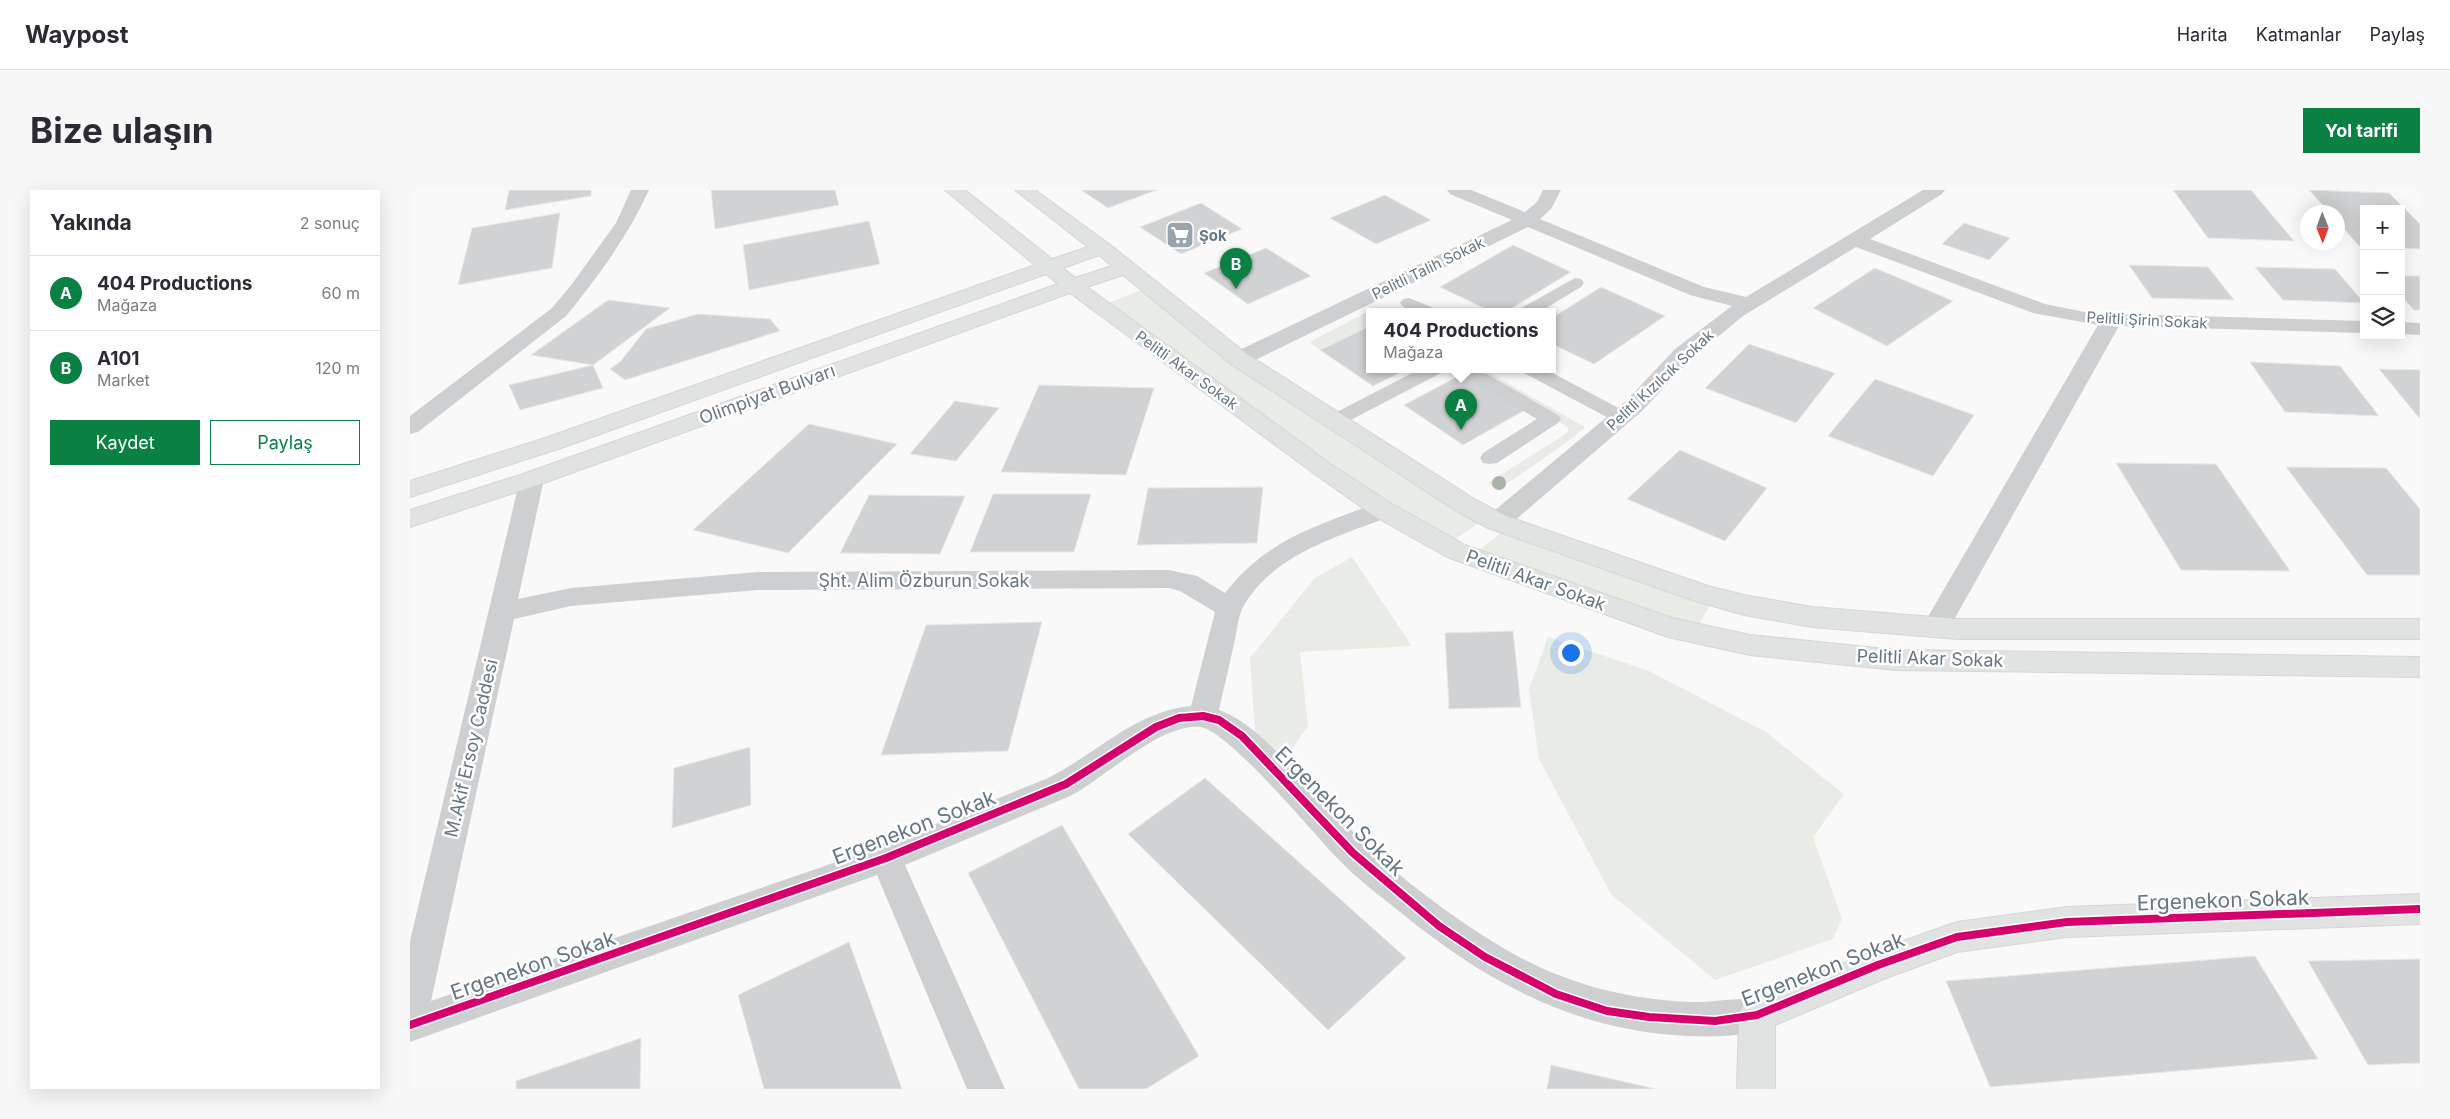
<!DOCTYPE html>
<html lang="tr">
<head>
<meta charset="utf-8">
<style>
	body { margin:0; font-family:Inter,sans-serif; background:#f7f7f7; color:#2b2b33 }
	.controls { position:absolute; right:15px; top:15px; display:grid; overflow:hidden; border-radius:0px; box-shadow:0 5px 20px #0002 }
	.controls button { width:45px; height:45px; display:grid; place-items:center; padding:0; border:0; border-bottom:1px solid #e1e1e2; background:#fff; color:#2b2b33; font:25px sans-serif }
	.compass { position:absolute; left:1890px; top:15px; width:45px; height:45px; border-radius:50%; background:#fff; box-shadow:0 5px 20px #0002; rotate:179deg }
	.you { position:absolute; left:1160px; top:462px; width:18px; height:18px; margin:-12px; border:4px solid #fff; border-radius:50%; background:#1a73e8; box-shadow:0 0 0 8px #1a73e833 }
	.badge { display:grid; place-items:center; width:32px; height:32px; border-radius:50%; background:#0b8043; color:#fff; font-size:16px; font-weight:700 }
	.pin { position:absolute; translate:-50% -41px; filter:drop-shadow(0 1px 2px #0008) }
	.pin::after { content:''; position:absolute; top:26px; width:18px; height:15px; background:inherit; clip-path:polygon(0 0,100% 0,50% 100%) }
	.popup { position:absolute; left:956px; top:118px; width:190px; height:65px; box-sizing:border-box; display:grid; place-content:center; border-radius:0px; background:#fff; filter:drop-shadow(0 1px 4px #0005); font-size:16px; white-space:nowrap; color:#7c7c81 }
	.popup b { font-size:19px; color:#2b2b33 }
	.popup::after { content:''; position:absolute; left:50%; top:100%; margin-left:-10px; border:10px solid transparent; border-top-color:#fff }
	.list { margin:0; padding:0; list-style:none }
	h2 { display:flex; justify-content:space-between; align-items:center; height:65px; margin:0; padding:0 20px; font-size:21px }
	h2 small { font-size:16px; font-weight:400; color:#7c7c81 }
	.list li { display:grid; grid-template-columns:32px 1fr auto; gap:15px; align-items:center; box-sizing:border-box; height:75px; padding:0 20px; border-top:1px solid #e1e1e2 }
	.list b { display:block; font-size:19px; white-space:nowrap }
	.list p { margin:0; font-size:16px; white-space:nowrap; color:#7c7c81 }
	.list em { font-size:16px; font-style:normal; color:#7c7c81 }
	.actions { display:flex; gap:10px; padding:15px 20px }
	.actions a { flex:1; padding:11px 0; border:1px solid #0b8043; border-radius:0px; text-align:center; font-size:18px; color:#0b8043 }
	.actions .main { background:#0b8043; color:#fff }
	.icon { flex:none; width:28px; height:28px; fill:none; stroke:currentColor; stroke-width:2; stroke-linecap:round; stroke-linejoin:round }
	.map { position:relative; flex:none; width:2010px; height:899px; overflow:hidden; border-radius:0px }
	header { display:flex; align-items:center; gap:30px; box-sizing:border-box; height:70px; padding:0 25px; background:#fff; border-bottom:1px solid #e1e1e2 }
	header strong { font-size:24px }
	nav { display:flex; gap:28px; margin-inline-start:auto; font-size:18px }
	.intro { display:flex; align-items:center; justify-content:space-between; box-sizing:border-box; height:120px; padding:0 30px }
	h1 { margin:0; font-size:35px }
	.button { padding:12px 22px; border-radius:0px; background:#0b8043; color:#fff; font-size:18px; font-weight:700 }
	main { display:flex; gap:30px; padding:0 30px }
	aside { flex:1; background:#fff; border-radius:0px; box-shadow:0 5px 20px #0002 }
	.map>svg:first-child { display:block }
	.green { fill:#e8ebe6 }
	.building { fill:#d0d2d3; stroke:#e8e8e8 }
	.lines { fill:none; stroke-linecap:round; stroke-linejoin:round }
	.secondary-casing { stroke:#d5d6d7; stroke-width:2 }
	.lane { fill:#cecfd0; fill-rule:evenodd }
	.street { fill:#cecfd0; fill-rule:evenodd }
	.secondary { fill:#e1e2e2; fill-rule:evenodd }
	.cycleway-casing { stroke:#fff; stroke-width:11 }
	.cycleway { stroke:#d6006c; stroke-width:8 }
	.tree { fill:#a9b3a7 }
	.labels { text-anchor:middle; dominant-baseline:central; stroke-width:5; stroke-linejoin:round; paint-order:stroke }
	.far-poi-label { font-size:15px; font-weight:bold; fill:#657683; stroke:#fff; text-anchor:start }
	.far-street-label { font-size:15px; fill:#657683; stroke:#fff }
	.street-label { font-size:18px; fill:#657683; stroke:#fff }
	.near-street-label { font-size:21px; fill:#657683; stroke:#fff }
</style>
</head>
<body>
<header>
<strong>Waypost</strong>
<nav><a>Harita</a><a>Katmanlar</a><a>Paylaş</a></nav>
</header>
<div class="intro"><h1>Bize ulaşın</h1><a class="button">Yol tarifi</a></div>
<main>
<aside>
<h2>Yakında<small>2 sonuç</small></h2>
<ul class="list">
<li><span class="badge">A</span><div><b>404 Productions</b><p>Mağaza</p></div><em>60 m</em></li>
<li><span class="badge">B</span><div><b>A101</b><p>Market</p></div><em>120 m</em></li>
</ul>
<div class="actions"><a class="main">Kaydet</a><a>Paylaş</a></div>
</aside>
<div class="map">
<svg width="2010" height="899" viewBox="0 0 2010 899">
	<rect width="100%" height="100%" fill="#f9f9f9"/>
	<path class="green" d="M 739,97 L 1078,327 L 1038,354 L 693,115 Z
		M 957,122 L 960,124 L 960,136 L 910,160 L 899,152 Z
		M 1065,179 L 1073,179 L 1175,237 L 1160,250 L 1088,300 L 1078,293 L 1157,243 L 1159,238 Z
		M 1099,336 L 1304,407 L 1284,444 L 1062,366 Z
		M 942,367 L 1002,456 L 890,462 L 898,536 L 876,567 L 845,542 L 840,468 L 905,388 Z
		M 1138,447 L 1239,481 L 1356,542 L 1434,604 L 1403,647 L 1432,729 L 1423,749 L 1305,790 L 1201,704 L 1129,569 L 1119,499 Z"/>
	<path class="building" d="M 99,0 L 181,0 L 181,6 L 95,20 Z
		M 301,0 L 425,0 L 429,15 L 305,39 Z
		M 671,0 L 747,0 L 698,18 Z
		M 1763,0 L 1841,0 L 1884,51 L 1798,48 Z
		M 1899,0 L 1979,3 L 2010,34 L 2010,59 L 1991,58 L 1991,19 L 1954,19 L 1954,56 L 1949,56 L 1928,32 L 1928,22 L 1919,22 Z
		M 975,5 L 1021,30 L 966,54 L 920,28 Z
		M 791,13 L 832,39 L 771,64 L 730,37 Z
		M 150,23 L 142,78 L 48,95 L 62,38 Z
		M 459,31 L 470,74 L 339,100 L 333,55 Z
		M 1554,33 L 1600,48 L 1579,70 L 1532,54 Z
		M 1103,55 L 1161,82 L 1097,121 L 1080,121 L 1030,97 Z
		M 856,58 L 901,86 L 838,114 L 794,83 Z
		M 1719,75 L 1798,77 L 1824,110 L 1742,108 Z
		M 1845,77 L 1925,79 L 1954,113 L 1873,110 Z
		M 1465,78 L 1543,111 L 1477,156 L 1403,118 Z
		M 1991,86 L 2010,86 L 2010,120 L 2004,120 L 1991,106 Z
		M 1191,97 L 1255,126 L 1184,174 L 1142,154 L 1142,128 Z
		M 198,110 L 260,118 L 183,175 L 121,165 Z
		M 288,124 L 360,129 L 370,141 L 215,190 L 200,179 L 211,171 L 236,139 Z
		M 960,136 L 960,179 L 997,179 L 963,196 L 910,160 Z
		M 1339,154 L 1425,183 L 1386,233 L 1295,198 Z
		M 1840,172 L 1930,176 L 1969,226 L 1875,222 Z
		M 183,175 L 193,198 L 110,220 L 99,195 Z
		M 1969,179 L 2010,180 L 2010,229 Z
		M 1058,181 L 1117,219 L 1053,255 L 994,215 Z
		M 1465,189 L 1564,225 L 1523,286 L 1418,246 Z
		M 629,195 L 744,198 L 716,285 L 591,282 Z
		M 545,211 L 589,218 L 546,271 L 500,264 Z
		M 399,234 L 487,254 L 378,363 L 283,340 Z
		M 1270,260 L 1357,298 L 1315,351 L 1217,309 Z
		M 1706,273 L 1806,274 L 1880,381 L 1771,380 Z
		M 1876,277 L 1976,278 L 2010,319 L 2010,385 L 1957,385 Z
		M 853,297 L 847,353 L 727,355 L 738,298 Z
		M 583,304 L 681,304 L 664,362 L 560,362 Z
		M 459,305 L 555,306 L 530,364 L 430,363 Z
		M 632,432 L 598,561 L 471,565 L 516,435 Z
		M 1103,441 L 1111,517 L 1039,519 L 1035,443 Z
		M 340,557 L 341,615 L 262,638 L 264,578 Z
		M 795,588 L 996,768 L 918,840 L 718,644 Z
		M 652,635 L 789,866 L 736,899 L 669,899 L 558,683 Z
		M 439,752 L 492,899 L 354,899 L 328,805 Z
		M 1845,766 L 1908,869 L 1580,897 L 1536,791 Z
		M 2010,769 L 2010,873 L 1958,875 L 1898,771 Z
		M 231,848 L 230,899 L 106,899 L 106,891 Z
		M 1141,875 L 1246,899 L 1137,899 Z"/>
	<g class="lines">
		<defs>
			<path id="secondary" d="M 535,0 L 555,0 L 642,69 L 678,57 L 605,0 L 625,0 L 699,54 L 837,164 L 1066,310 L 1096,326 L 1298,396 L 1334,405 L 1402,417 L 1547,429 L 2010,429 L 2010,449 L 1547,449 L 1402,437 L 1334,425 L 1282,410 L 1078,338 L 1048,322 L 821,174 L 713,85 L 677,97 L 922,275 L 982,314 L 1055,355 L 1262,428 L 1340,445 L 1486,460 L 2010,467 L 2010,487 L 1486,480 L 1340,465 L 1258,447 L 1037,367 L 964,326 L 906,285 L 660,103 L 131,294 L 0,337 L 0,320 L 113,284 L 648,94 L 636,84 L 154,257 L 0,307 L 0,291 L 138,247 L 625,75 ZM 689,65 L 702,76 L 665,88 L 653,78 Z
				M 2010,704 L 2010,734 L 1657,747 L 1547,762 L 1476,788 L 1365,835 L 1365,899 L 1327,899 L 1329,825 L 1334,813 L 1456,764 L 1547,732 L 1657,717 Z"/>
		</defs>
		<use href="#secondary" class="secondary-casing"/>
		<path class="lane" d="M 1165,88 L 1171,89 L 1174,93 L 1171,97 L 1131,121 L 1110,121 L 1113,117 Z
			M 999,108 L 1021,117 L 1024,121 C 1012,122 998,124 990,113 L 993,109 Z
			M 1010,179 L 1033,179 L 1031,183 L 931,235 L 924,237 L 917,235 L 914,231 L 917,227 Z
			M 1046,179 L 1068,179 L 1148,225 L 1151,229 L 1148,233 L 1087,273 L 1080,274 L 1073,273 L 1070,268 L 1073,263 L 1127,229 L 1048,183 Z
			M 1112,179 L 1135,179 L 1218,223 L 1221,227 L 1218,231 L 1211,233 L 1204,231 L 1114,183 Z"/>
		<path class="street" d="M 221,0 L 239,0 C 218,46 188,87 156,126 L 8,242 L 0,244 L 0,226 L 142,118 L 162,94 L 206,33 Z
			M 1037,0 L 1061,0 L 1115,22 L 1127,12 L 1133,0 L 1151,0 L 1141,19 L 1130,29 L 1294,97 L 1336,107 L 1513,0 L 1535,0 L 1532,4 L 1460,49 L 1635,114 L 1680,123 L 1954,131 L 1954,143 L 1709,136 L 1536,444 L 1526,447 L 1516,444 L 1512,437 L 1688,135 L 1623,123 L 1446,57 L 1333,126 L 1281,169 L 1232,221 L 1096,338 L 1087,340 L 1078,338 L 1075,332 L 1078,326 L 1216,211 L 1265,159 L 1322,116 L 1280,105 L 1118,37 L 837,174 L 829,175 L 821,174 L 818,169 L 821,164 L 1102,30 L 1040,4 Z
			M 1991,132 L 2010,133 L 2010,145 L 1991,144 Z
			M 122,281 L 131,284 L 134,289 L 108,409 L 161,398 L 348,382 L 759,380 L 787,386 L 815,403 C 856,350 904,337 964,314 L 973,312 L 982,314 L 985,320 L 982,326 C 929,346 860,365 832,419 C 828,428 827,440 825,449 C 820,473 814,497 809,520 C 854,535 917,617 953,652 C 990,688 1041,726 1085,753 C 1146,791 1210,809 1281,812 C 1307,813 1336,804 1360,813 L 1365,825 L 1360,837 C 1335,847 1304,847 1278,846 C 1165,841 1076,792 990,722 C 969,705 946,688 927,668 C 904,644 818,540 790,537 C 751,533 695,588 660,606 L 495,675 L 595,899 L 557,899 L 467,685 L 0,852 L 0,751 L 110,289 L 113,284 ZM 759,398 L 770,401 L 805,422 L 781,516 C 726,521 686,564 638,588 L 506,642 L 412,677 L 21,811 L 104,429 L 161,416 L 348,400 Z"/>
		<use href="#secondary" class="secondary"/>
		<defs>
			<path id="cycleway" d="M 0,835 L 476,668 L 656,594 L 746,537 L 769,528 L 793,526 L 809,530 L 832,546 L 943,663 L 1029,736 L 1075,767 L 1146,804 L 1197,821 L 1239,827 L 1305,831 L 1347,825 L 1468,775 L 1547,747 L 1657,732 L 2010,719"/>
		</defs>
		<use href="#cycleway" class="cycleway-casing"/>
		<use href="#cycleway" class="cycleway"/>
	</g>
	<circle class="tree" cx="1089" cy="293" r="7"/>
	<defs>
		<symbol id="supermarket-square" viewBox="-11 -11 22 22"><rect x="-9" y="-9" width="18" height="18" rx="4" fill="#99a4ac" stroke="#fff"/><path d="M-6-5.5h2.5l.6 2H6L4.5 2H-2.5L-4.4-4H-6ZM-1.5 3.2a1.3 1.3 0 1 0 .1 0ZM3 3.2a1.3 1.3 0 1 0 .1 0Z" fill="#fff"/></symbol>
	</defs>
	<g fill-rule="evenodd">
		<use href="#supermarket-square" x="754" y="29" width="32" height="32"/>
	</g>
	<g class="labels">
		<g class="far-poi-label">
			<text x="789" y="45">Şok</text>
		</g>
		<g class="far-street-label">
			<text transform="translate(1018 78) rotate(-26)">Pelitli Talih Sokak</text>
			<text transform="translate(1737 130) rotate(3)">Pelitli Şirin Sokak</text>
			<text transform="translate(777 180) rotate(36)">Pelitli Akar Sokak</text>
			<text transform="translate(1250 190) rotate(-43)">Pelitli Kızılcık Sokak</text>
		</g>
		<g class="street-label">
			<text transform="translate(357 204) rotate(-20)">Olimpiyat Bulvarı</text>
			<text x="514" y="390">Şht. Alim Özburun Sokak</text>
			<text transform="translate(1126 390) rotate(20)">Pelitli Akar Sokak</text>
			<text transform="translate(1520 468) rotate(2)">Pelitli Akar Sokak</text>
			<text transform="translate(61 558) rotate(-77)">M.Akif Ersoy Caddesi</text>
		</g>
		<g class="near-street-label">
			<text transform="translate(930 621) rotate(45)">Ergenekon Sokak</text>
			<text transform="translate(504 637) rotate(-21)">Ergenekon Sokak</text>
			<text transform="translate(1813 710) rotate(-2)">Ergenekon Sokak</text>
			<text transform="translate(123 775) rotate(-19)">Ergenekon Sokak</text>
			<text transform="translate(1413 779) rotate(-21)">Ergenekon Sokak</text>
		</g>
	</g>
</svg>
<div class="controls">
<button>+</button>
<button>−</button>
<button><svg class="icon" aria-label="layers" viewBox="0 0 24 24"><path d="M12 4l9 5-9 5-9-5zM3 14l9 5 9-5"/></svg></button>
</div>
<svg class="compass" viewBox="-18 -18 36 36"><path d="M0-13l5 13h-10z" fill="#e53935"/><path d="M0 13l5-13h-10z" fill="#7c7c81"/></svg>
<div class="you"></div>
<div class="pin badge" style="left:1051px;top:240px">A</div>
<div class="popup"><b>404 Productions</b>Mağaza</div>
<div class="pin badge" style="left:826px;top:99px">B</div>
</div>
</main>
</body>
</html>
